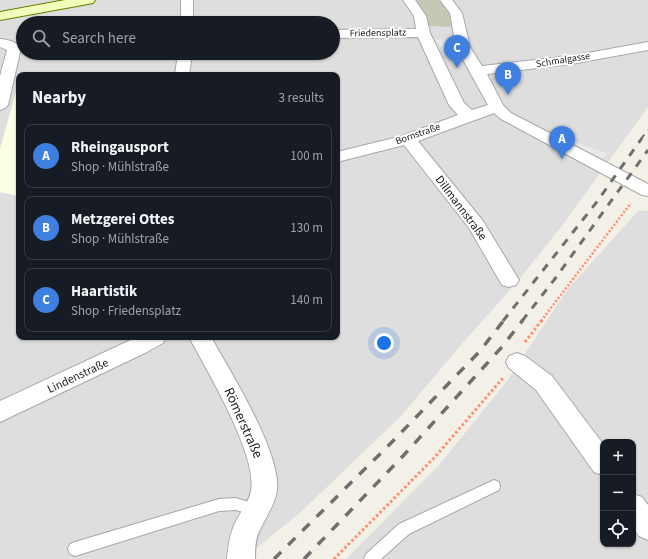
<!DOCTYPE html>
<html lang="en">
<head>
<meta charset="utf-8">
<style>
	body { margin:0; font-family:"Source Sans 3",sans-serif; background:#242831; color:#f1f3f6 }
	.controls { position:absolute; right:12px; bottom:12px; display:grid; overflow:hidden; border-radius:8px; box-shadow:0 1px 3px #0004 }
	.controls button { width:36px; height:36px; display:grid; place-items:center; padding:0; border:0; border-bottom:1px solid #363941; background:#171b24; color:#f1f3f6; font:20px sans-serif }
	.you { position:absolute; left:384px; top:343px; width:14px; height:14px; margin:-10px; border:3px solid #fff; border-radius:50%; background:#1a73e8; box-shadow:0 0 0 6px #1a73e833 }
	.badge { display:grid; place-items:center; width:26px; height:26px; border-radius:50%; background:#d31b00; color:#fff; font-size:13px; font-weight:700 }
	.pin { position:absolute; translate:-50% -33px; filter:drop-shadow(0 1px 2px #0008) }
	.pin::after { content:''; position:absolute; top:21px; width:14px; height:12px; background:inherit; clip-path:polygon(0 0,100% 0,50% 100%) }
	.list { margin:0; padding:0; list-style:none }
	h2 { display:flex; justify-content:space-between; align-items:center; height:52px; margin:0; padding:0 16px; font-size:17px }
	h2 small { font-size:13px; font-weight:400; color:#9ea1a6 }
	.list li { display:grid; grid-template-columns:26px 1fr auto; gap:12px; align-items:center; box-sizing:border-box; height:64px; margin:0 8px 8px; padding:0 8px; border:1px solid #363941; border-radius:8px }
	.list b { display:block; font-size:15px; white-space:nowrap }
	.list p { margin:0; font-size:13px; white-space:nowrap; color:#9ea1a6 }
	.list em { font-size:13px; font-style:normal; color:#9ea1a6 }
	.icon { flex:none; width:22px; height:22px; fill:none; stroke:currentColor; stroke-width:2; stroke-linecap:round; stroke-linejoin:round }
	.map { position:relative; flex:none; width:648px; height:559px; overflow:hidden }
	.search { position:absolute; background:#171b24; box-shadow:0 1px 3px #0004; left:16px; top:16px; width:324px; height:44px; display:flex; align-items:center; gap:10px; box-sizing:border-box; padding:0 14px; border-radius:22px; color:#9ea1a6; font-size:15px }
	.panel { position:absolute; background:#171b24; box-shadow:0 1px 3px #0004; left:16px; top:72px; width:324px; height:268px; border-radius:8px }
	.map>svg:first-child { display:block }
	.residential { fill:#dfdede; fill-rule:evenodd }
	.education { fill:#fbffe4 }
	.construction { fill:#c5c8b2 }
	.parking { fill:#e9e9e9 }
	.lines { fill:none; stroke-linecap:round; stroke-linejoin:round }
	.service-casing { stroke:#a8a8a8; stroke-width:2 }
	.minor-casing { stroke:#a8a8a8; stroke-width:2 }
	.secondary-casing { stroke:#628100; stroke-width:2 }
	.path-far1 { stroke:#ff8e6c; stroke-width:2.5; stroke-dasharray:2 2; stroke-linecap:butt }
	.path { stroke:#ff8e6c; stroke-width:3; stroke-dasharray:2.5 2.5; stroke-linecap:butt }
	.service { fill:#fff; fill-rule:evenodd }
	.minor { fill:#fff; fill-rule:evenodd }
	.secondary { fill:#f2ffb9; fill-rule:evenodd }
	.rail-far2 { stroke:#6f6f6f; stroke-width:2; stroke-dasharray:5.5 5.5; stroke-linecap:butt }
	.rail-far1 { stroke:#6f6f6f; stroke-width:3; stroke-dasharray:8 8; stroke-linecap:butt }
	.rail { stroke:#6f6f6f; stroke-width:3.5; stroke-dasharray:10 10; stroke-linecap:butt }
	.labels { text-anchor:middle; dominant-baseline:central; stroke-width:4; stroke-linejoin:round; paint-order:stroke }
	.far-street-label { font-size:10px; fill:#212121; stroke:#fff }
	.street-label { font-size:12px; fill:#212121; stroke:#fff }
	.near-street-label { font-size:14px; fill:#212121; stroke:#fff }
</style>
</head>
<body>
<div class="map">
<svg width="648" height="559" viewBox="0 0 648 559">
	<rect width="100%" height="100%" fill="#f2f0e7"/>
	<path class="residential" d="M 0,0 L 648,0 L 648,107 L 561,227 L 518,281 L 460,346 L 402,415 L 301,512 L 243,559 L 0,559 ZM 23,23 L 333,23 L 333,53 L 23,53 ZM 19,75 L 337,75 L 337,337 L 19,337 Z
		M 639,210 L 648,211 L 648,559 L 346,559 L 439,465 L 507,381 L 567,290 ZM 603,442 L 633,442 L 633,544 L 603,544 Z"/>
	<path class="education" d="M 19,87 L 19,196 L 0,192 L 0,149 L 17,88 Z"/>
	<path class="construction" d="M 415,0 L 440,0 L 446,6 L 454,27 L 428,26 L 423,10 Z"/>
	<path class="parking" d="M 454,39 L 460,54 L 447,55 L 436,40 Z
		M 559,137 L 588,147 L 607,153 L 602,160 L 556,139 Z"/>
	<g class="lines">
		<defs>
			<path id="service" d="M 494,480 L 499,482 L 500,486 L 499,490 L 409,534 L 381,559 L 364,559 L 366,554 L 399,524 Z
				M 236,498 L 262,506 L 264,510 L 262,514 L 257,516 L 236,510 L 219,511 L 75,556 L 70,554 L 68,549 L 70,544 L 75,542 L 219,499 Z"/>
			<path id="minor" d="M 181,0 L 193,0 L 193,23 L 181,23 Z
				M 403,0 L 415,0 L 426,16 L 430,33 L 464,103 L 472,110 L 488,105 L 456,47 L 450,13 L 440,0 L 452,0 L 462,13 L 470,47 L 482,66 L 571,56 L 648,42 L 648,50 L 571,64 L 487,74 L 503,105 L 511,113 L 648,184 L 648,196 L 642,195 L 501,119 L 494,113 L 418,141 L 483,221 L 519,280 L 516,285 L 509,287 L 502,285 L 469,228 L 404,145 L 337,162 L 337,152 L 402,136 L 458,115 L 449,105 L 418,37 L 333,38 L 333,30 L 416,29 L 414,16 Z
				M 0,39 C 6,39 17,42 21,48 L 8,105 L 5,108 L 0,110 L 0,76 L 7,50 L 0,47 Z
				M 178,53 L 192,53 L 189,75 L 175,75 Z
				M 137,337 L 166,337 L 163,343 L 145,353 L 0,422 L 0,401 Z
				M 189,337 L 211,337 C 230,371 281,452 277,490 C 275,505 265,518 259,532 C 255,540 255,550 255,559 L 227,559 C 228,546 230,533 236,521 C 241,511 249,502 251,491 C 258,455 207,371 189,337 Z
				M 517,353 L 525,356 L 552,376 L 603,444 L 603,475 L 594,472 L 536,390 L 509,368 L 506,362 L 509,356 Z
				M 633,494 L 642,497 L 648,505 L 648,540 L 639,536 L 633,528 Z"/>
			<path id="secondary" d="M 65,0 L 95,0 L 93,3 L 88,4 L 0,20 L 0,12 Z"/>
		</defs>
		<use href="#service" class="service-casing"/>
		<use href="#minor" class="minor-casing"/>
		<use href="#secondary" class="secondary-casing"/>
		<path class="path-far1" d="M 541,321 L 631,203"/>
		<path class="path" d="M 525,342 L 542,320
			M 334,559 L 434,458 L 503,378"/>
		<use href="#service" class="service"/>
		<use href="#minor" class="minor"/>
		<use href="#secondary" class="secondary"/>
		<path class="rail-far2" d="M 641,139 L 648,130"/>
		<path class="rail-far1" d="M 503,321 L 596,203 L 642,138
			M 522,321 L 554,280 L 648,150"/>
		<path class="rail" d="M 274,559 L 390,444 L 480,351 L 504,320
			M 304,559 L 403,456 L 501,348 L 523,320"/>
	</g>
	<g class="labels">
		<g class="far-street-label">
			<text transform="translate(378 33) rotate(-1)">Friedensplatz</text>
			<text transform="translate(563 60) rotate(-9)">Schmalgasse</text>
			<text transform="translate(418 134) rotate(-19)">Bornstraße</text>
		</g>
		<g class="street-label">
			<text transform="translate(461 208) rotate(53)">Dillmannstraße</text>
			<text transform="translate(78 376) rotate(-25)">Lindenstraße</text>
		</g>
		<g class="near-street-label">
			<text transform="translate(243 423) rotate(66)">Römerstraße</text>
		</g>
	</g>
</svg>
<div class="controls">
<button>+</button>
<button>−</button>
<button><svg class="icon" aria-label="locate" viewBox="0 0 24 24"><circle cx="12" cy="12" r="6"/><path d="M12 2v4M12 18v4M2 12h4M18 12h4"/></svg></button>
</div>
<div class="you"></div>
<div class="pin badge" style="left:562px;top:159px;background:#3f7fe0">A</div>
<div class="pin badge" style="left:508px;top:95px;background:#3f7fe0">B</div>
<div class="pin badge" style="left:457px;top:68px;background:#3f7fe0">C</div>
<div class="search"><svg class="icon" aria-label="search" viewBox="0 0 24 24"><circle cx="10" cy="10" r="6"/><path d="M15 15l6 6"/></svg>Search here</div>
<section class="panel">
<h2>Nearby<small>3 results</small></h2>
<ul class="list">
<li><span class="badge" style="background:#3f7fe0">A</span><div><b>Rheingausport</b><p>Shop · Mühlstraße</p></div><em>100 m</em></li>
<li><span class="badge" style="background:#3f7fe0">B</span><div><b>Metzgerei Ottes</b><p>Shop · Mühlstraße</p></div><em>130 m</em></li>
<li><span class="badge" style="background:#3f7fe0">C</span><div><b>Haartistik</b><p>Shop · Friedensplatz</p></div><em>140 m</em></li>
</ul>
</section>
</div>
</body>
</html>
